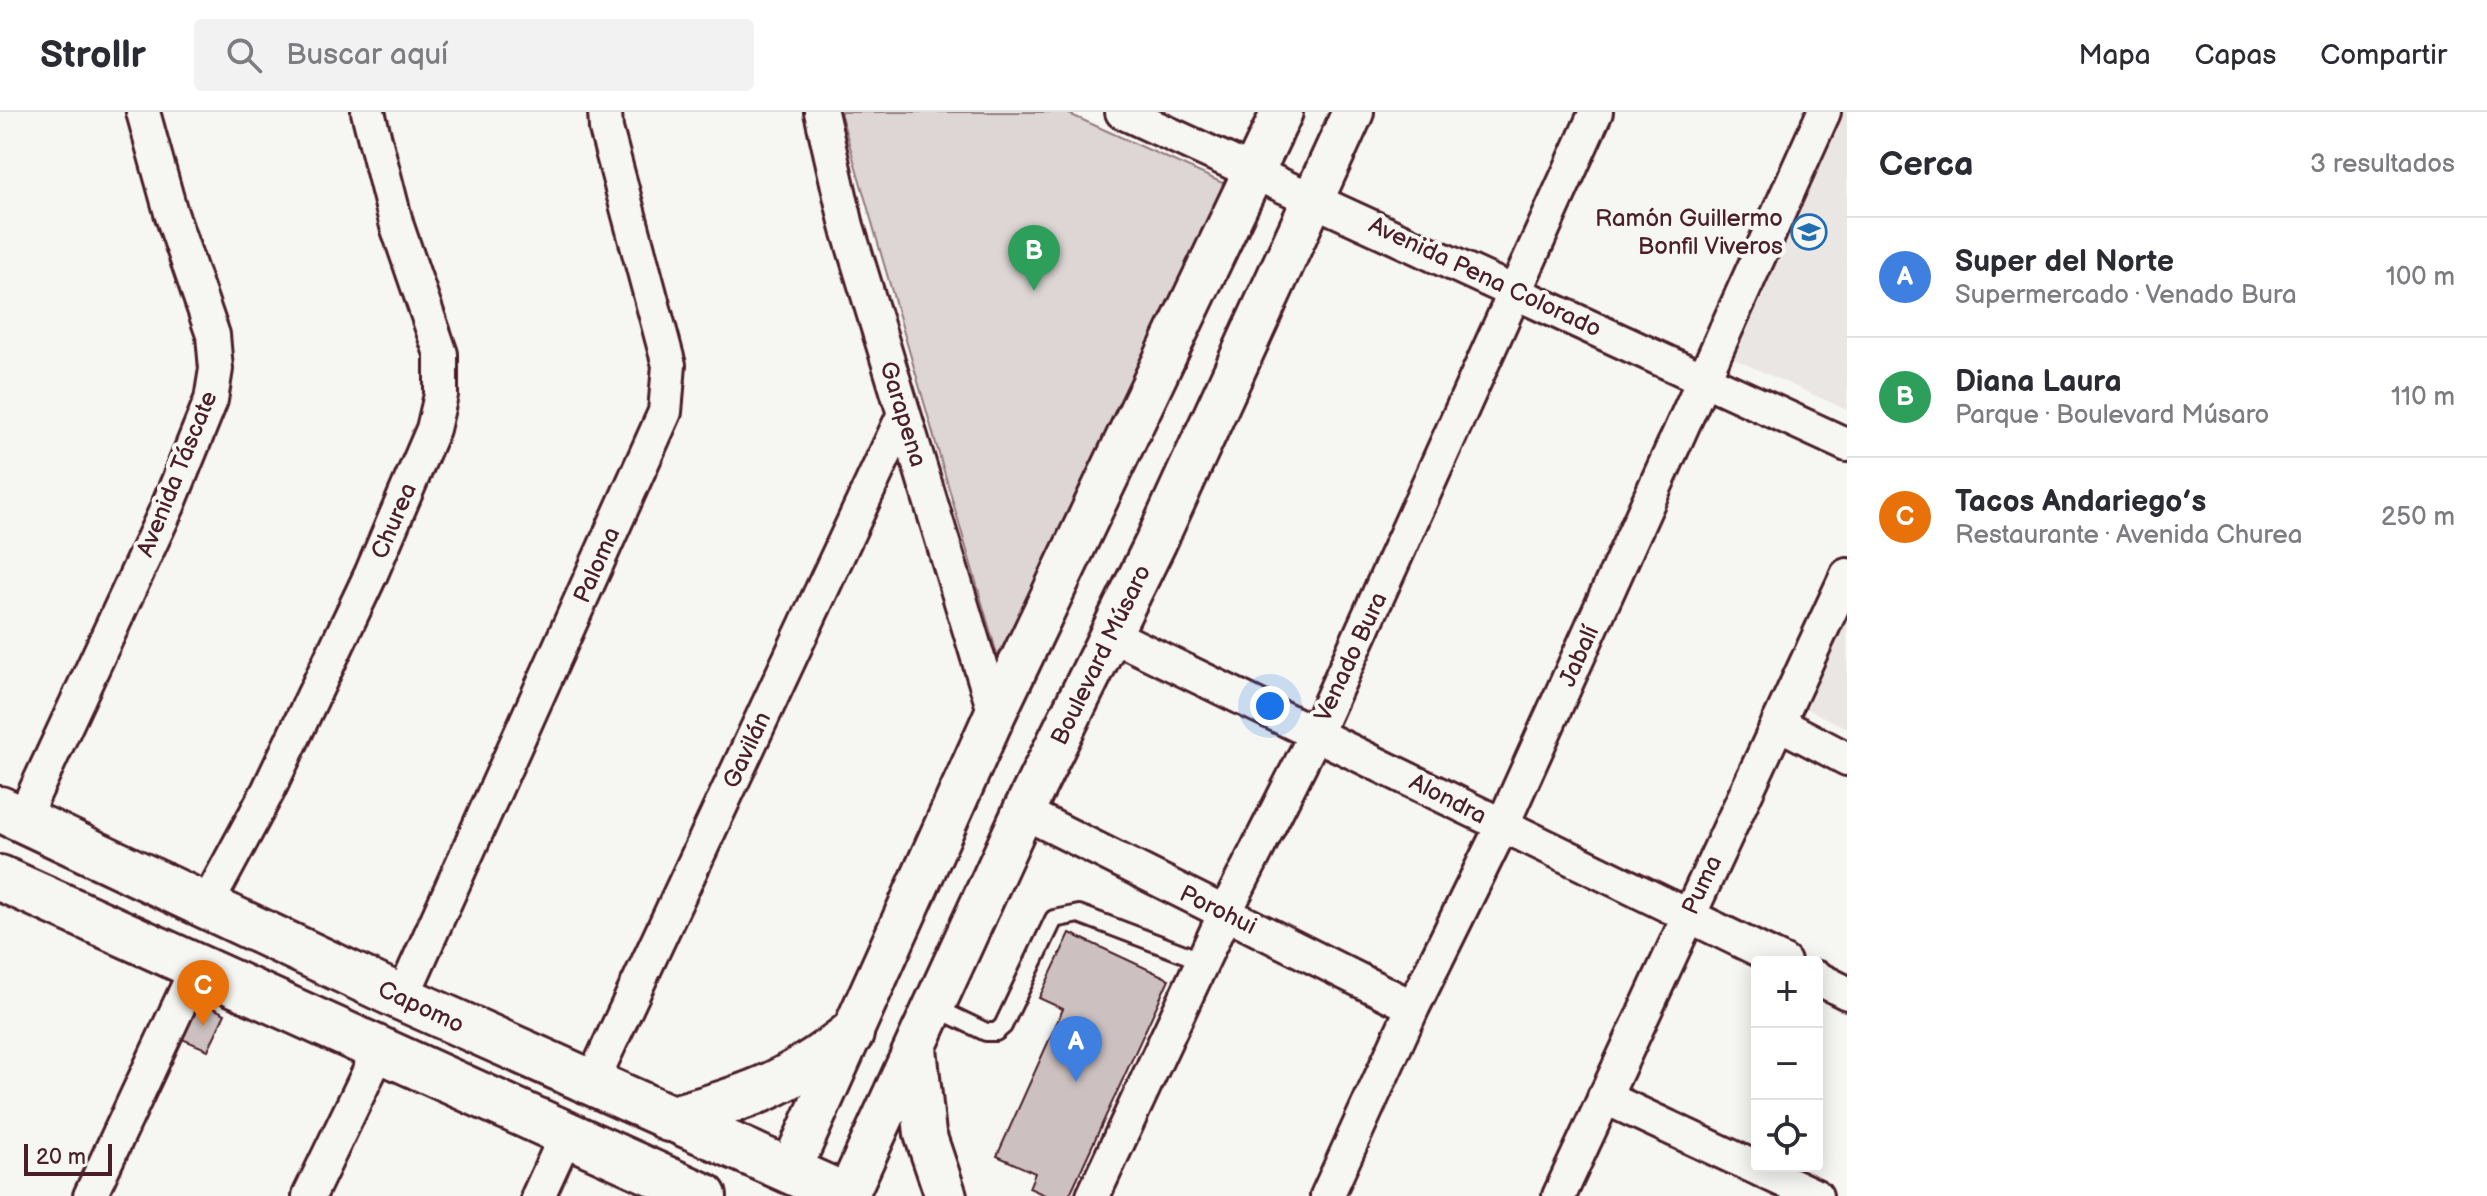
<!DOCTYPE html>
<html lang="es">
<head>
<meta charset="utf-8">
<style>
	body { margin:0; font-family:"Balsamiq Sans",sans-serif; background:#f2f2f3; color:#2b2b33 }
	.controls { position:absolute; right:24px; bottom:24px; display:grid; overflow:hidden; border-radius:8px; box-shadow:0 4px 20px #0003 }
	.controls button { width:72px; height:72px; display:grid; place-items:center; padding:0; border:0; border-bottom:2px solid #e1e1e2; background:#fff; color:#2b2b33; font:40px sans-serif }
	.scale { position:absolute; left:24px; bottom:20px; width:88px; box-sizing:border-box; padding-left:8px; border:4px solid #4a1f2b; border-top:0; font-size:22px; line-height:28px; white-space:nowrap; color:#4a1f2b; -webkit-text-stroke:6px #f6f6f2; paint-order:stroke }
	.you { position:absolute; left:1270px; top:594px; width:28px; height:28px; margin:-20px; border:6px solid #fff; border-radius:50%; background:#1a73e8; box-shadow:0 0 0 12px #1a73e833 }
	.badge { display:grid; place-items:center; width:52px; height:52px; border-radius:50%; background:#db2777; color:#fff; font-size:26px; font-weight:700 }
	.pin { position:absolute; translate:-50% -66px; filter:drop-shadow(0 2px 4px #0008) }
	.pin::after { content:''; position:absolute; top:42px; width:28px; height:24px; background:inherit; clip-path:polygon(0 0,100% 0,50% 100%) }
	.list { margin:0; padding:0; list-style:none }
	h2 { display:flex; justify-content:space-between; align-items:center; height:104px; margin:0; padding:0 32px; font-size:34px }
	h2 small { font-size:26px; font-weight:400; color:#7c7c81 }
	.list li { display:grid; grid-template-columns:52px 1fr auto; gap:24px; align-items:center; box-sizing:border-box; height:120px; padding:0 32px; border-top:2px solid #e1e1e2 }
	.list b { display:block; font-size:30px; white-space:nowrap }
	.list p { margin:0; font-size:26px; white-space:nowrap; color:#7c7c81 }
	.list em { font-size:26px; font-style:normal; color:#7c7c81 }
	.icon { flex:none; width:44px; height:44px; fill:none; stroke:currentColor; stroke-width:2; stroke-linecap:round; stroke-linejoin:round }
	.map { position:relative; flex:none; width:1847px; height:1084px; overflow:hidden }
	header { display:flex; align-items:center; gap:48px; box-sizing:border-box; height:112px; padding:0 40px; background:#fff; border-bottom:2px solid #e1e1e2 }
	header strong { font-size:38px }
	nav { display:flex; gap:44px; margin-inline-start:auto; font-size:28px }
	.search { width:560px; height:72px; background:#f2f2f3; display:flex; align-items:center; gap:20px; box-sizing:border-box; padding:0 28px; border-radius:8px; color:#7c7c81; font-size:30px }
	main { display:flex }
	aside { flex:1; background:#fff }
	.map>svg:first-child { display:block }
	.built { fill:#e9e6e3 }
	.green { fill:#ddd6d5; stroke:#947a80; stroke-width:2 }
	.building { fill:#ccc1c0; stroke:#4a1f2b; stroke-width:2 }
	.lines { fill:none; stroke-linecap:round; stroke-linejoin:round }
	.service-casing { stroke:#4a1f2b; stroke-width:22 }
	.minor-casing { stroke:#4a1f2b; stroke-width:38 }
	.tertiary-casing { stroke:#4a1f2b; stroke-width:46 }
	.secondary-casing { stroke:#4a1f2b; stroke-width:50 }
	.service { stroke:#f6f6f2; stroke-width:16 }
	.minor { stroke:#f6f6f2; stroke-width:32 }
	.tertiary { stroke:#f6f6f2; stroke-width:40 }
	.secondary { stroke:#f6f6f2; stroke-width:44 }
	.labels { text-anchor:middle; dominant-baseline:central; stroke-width:8; stroke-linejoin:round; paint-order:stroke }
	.poi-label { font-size:24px; fill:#4a1f2b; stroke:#f6f6f2; text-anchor:end }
	.street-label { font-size:24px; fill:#4a1f2b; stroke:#f6f6f2 }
</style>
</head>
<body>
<header>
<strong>Strollr</strong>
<div class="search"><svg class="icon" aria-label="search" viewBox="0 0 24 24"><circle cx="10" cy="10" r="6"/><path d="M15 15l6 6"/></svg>Buscar aquí</div>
<nav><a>Mapa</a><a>Capas</a><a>Compartir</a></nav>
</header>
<main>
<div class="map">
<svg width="1847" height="1084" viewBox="0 0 1847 1084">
	<rect width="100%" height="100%" fill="#f6f6f2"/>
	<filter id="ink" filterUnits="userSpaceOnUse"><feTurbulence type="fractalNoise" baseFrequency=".0125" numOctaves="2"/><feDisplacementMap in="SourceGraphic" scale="16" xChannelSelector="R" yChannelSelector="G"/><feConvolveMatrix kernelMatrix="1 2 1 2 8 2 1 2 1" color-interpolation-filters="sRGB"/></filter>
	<g filter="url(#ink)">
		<path class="built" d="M 1826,0 L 1847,0 L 1847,298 L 1717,239 Z
			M 1847,504 L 1847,616 L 1807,597 Z"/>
		<path class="green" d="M 840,0 L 1065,0 L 1225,72 L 1003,563 Z"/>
		<path class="building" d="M 1070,821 L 1169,867 L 1069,1084 L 1047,1084 L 1029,1076 L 1035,1061 L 997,1044 L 1063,897 L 1039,886 Z
			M 199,889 L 225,902 L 208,938 L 182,927 Z"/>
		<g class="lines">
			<defs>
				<path id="service" d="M 934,895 L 986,920 L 996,920 L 1003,914 L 1054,807 L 1079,802 L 1203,849"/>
				<path id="minor" d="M 821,0 L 847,114 L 995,602
					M 1122,0 L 1847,333
					M 1112,523 L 1784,850
					M 1778,611 L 1847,647
					M 1023,700 L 1413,895
					M 22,708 L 168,394 L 211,288 L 216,257 L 213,223 L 171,101 L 143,0
					M 206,794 L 268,679 L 371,462 L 433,317 L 441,283 L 441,242 L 397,114 L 368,0
					M 1817,866 L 1847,881
					M 402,886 L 665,300 L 669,253 L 606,17 L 605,0
					M 591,972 L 903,304
					M 1604,985 L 1816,1084
					M 90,1084 L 196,857
					M 309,1084 L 380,937
					M 538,1084 L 567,1021
					M 1093,1084 L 1225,801 L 1316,621 L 1596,0
					M 1327,1084 L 1413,895 L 1502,714 L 1824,0
					M 1559,1084 L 1847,463"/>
				<path id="tertiary" d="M 916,936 L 925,1022 L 946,1084
					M 790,1059 L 995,602 L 1282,0
					M 847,1084 L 1023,700 L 1156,430 L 1353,0"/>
				<path id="secondary" d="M 0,697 L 402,886 L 846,1084
					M 0,766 L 704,1084
					M 669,1007 C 748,985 786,974 851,922"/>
			</defs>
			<use href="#service" class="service-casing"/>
			<use href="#minor" class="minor-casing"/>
			<use href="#tertiary" class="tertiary-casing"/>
			<use href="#secondary" class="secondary-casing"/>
			<use href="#service" class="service"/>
			<use href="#minor" class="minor"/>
			<use href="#tertiary" class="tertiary"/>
			<use href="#secondary" class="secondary"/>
		</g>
	</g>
	<defs>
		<symbol id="school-ring" viewBox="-11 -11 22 22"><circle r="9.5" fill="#f6f6f2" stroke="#1f6fb2" stroke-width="1.5"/><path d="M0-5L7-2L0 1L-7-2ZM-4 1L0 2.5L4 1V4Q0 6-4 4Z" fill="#1f6fb2"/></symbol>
	</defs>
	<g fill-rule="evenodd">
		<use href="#school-ring" x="1789" y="100" width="40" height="40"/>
	</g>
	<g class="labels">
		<g class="poi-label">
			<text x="1783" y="106">Ramón Guillermo<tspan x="1783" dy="28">Bonfil Viveros</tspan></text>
		</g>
		<g class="street-label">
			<text transform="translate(1485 165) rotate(25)">Avenida Pena Colorado</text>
			<text transform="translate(903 302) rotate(73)">Garapena</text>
			<text transform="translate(177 362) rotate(-68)">Avenida Táscate</text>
			<text transform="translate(394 409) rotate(-67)">Churea</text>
			<text transform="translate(597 453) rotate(-66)">Paloma</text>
			<text transform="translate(1101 543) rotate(-64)">Boulevard Músaro</text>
			<text transform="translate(1579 544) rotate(-66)">Jabalí</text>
			<text transform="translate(1351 545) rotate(-65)">Venado Bura</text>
			<text transform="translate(747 638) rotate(-65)">Gavilán</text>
			<text transform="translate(1448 687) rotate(27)">Alondra</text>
			<text transform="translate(1702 773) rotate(-65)">Puma</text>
			<text transform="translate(1218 798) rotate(26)">Porohui</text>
			<text transform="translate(421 895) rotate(25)">Capomo</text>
		</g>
	</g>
</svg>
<div class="controls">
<button>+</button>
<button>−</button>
<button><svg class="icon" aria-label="locate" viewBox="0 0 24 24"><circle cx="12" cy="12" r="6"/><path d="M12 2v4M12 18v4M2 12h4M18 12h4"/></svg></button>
</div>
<div class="scale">20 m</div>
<div class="you"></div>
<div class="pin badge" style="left:1076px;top:970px;background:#3f7fe0">A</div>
<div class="pin badge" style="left:1034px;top:179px;background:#2e9e5b">B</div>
<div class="pin badge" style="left:203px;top:914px;background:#e8710a">C</div>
</div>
<aside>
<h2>Cerca<small>3 resultados</small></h2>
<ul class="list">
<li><span class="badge" style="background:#3f7fe0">A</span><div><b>Super del Norte</b><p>Supermercado · Venado Bura</p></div><em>100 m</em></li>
<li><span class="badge" style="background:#2e9e5b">B</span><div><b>Diana Laura</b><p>Parque · Boulevard Músaro</p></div><em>110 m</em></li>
<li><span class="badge" style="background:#e8710a">C</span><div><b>Tacos Andariego’s</b><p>Restaurante · Avenida Churea</p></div><em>250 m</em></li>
</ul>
</aside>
</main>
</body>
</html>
